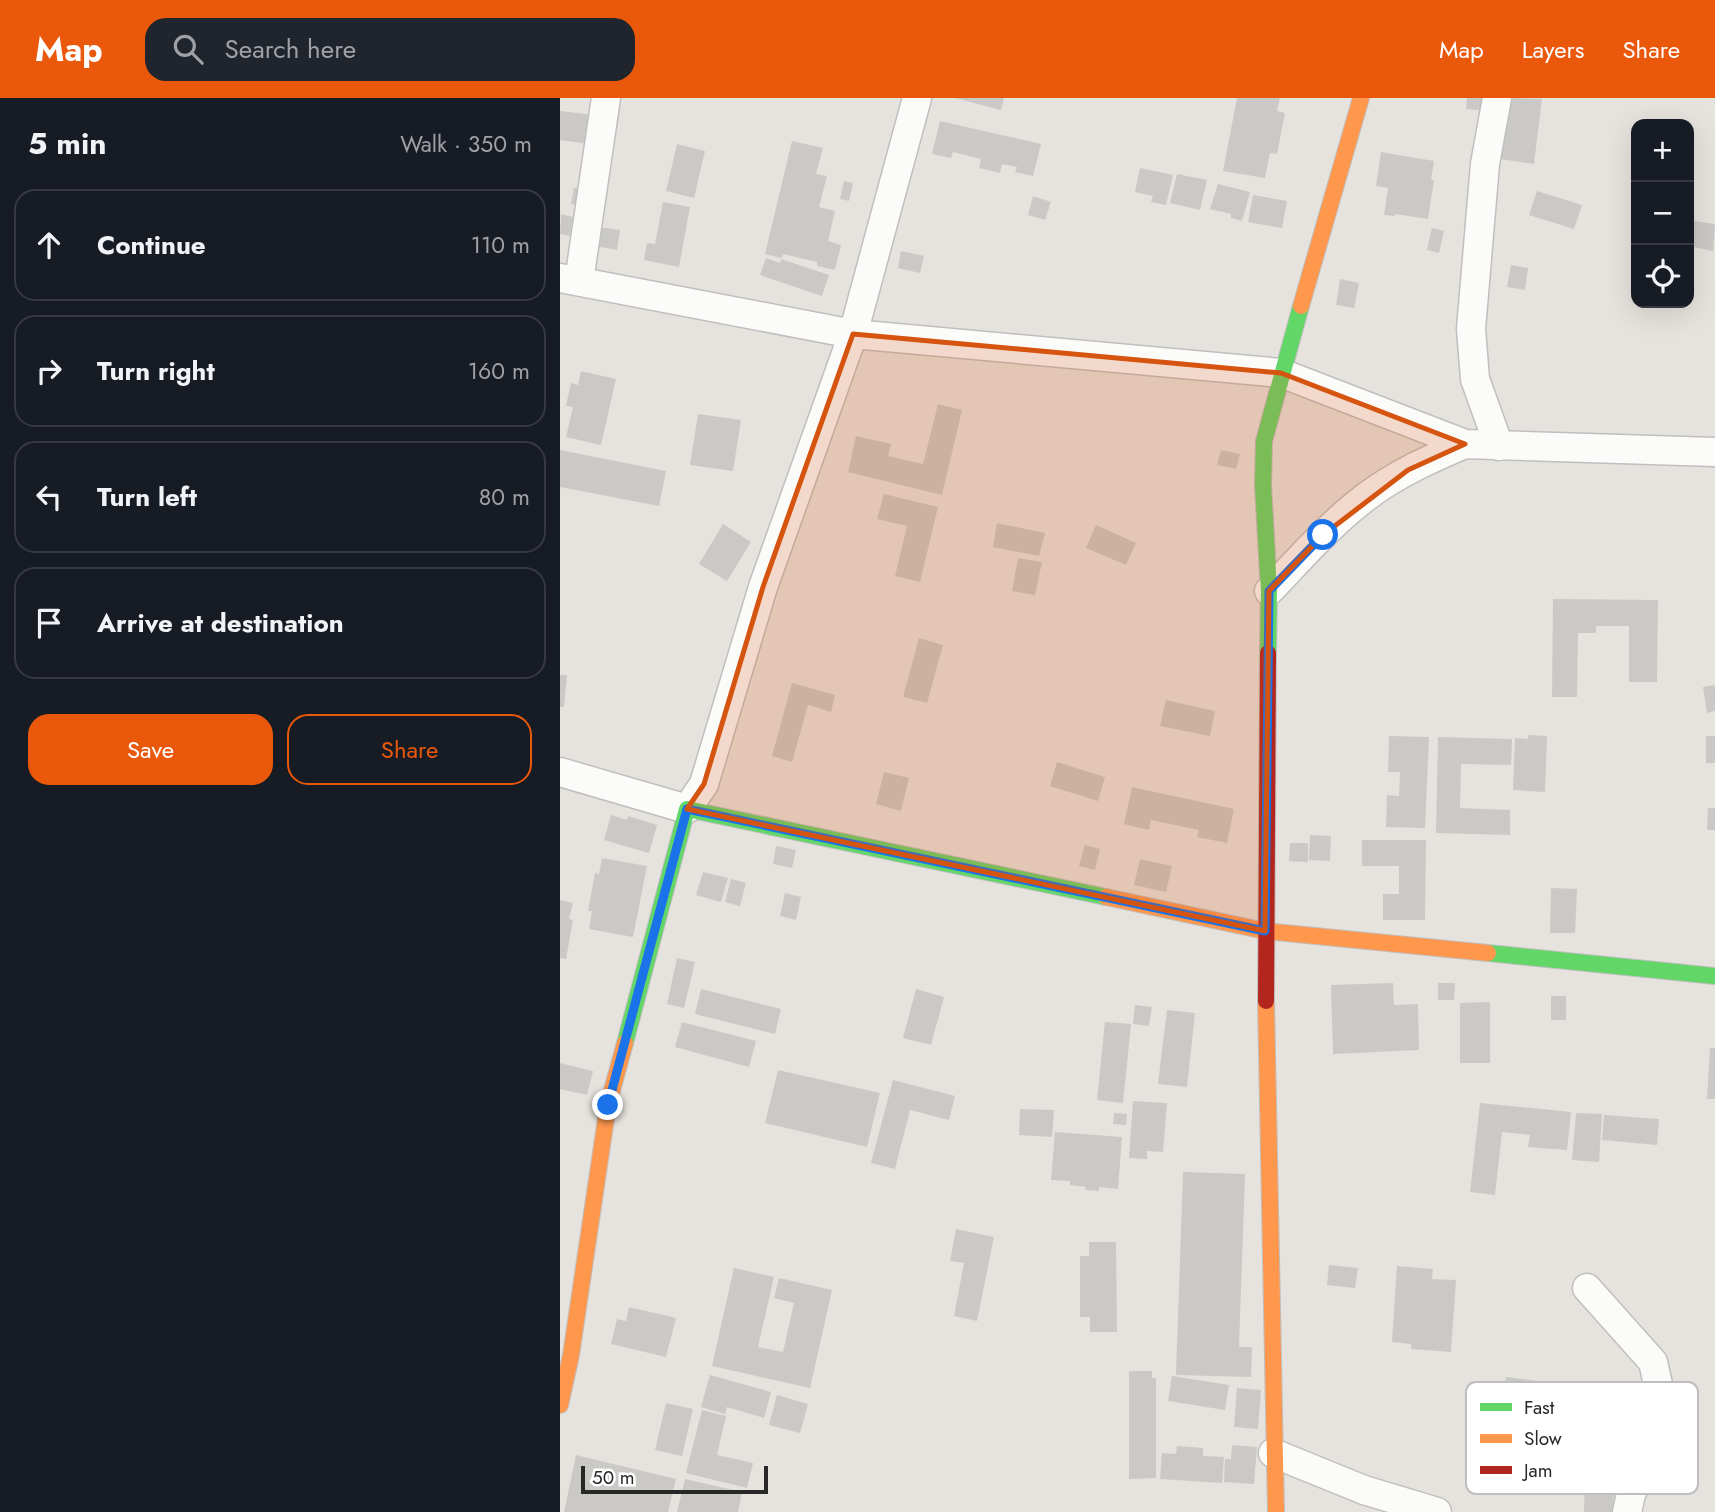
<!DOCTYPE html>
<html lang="en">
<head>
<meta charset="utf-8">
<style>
	body { margin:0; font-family:Jost,sans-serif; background:#20242c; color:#f1f3f6 }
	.controls { position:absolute; right:21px; top:21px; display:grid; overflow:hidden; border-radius:14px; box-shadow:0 7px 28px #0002 }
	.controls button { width:63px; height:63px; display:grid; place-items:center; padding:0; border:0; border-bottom:2px solid #363941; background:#171b24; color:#f1f3f6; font:35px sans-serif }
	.scale { position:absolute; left:21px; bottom:18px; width:187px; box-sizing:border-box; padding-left:7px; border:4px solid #282828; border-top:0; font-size:19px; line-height:24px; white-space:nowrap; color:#282828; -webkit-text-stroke:5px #fff; paint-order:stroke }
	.stop { position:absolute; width:21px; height:21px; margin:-16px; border:5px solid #1a73e8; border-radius:50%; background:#fff }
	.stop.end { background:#1a73e8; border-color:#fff; box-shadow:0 2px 7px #0008 }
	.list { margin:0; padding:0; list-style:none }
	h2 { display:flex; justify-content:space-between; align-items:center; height:91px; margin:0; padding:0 28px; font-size:30px }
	h2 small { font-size:23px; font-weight:400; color:#9ea1a6 }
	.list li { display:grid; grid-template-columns:46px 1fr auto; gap:21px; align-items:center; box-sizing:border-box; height:112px; margin:0 14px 14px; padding:0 14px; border:2px solid #363941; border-radius:21px }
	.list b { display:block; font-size:26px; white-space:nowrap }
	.list em { font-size:23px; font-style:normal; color:#9ea1a6 }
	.actions { display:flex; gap:14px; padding:21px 28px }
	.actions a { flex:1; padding:16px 0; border:2px solid #ea580c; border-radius:21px; text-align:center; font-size:24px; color:#ea580c }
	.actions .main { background:#ea580c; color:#fff }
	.icon { flex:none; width:38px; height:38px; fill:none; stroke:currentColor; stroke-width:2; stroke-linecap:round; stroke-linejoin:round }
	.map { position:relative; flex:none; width:1155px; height:1414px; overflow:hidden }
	header { display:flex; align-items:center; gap:42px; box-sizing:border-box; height:98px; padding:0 35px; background:#ea580c; color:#fff }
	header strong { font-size:33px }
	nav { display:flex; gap:38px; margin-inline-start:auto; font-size:24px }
	.search { width:490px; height:63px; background:#20242c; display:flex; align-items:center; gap:18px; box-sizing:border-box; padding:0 24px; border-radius:21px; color:#9ea1a6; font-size:26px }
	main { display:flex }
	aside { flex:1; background:#171b24 }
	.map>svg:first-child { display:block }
	.building { fill:#cbc9c5 }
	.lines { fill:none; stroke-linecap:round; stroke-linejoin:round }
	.street-casing { stroke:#c0bfbf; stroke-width:31 }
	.fast-casing { stroke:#c0bfbf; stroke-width:18 }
	.slow-casing { stroke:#c0bfbf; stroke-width:18 }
	.jam-casing { stroke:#c0bfbf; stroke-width:18 }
	.street { stroke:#fbfbfa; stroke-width:28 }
	.fast { stroke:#63d668; stroke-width:16 }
	.slow { stroke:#ff974d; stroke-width:16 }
	.jam { stroke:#b3261e; stroke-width:16 }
	.route { stroke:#1a73e8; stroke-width:9 }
	.marked { fill:#d5540f; fill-opacity:0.2; stroke:#d5540f; stroke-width:5; stroke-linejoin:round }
	.key { fill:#fff; stroke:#bebebe; stroke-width:2 }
	.key-label { font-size:19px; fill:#282828 }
</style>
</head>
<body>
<header>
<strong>Map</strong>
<div class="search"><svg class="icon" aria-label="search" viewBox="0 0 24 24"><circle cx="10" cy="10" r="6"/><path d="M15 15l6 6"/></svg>Search here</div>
<nav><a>Map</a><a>Layers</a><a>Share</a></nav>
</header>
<main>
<aside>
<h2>5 min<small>Walk · 350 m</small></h2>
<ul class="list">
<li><svg class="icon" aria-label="ahead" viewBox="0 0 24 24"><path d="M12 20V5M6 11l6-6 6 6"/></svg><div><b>Continue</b></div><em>110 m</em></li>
<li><svg class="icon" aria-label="right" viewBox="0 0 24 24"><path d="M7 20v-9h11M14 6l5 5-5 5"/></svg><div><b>Turn right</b></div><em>160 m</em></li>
<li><svg class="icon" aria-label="left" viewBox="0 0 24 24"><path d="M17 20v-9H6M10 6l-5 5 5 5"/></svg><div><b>Turn left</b></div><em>80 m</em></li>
<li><svg class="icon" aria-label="arrive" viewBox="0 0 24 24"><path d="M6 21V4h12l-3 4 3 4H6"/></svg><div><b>Arrive at destination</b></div></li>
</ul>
<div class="actions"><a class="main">Save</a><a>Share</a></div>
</aside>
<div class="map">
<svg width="1155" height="1414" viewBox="0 0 1155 1414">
	<rect width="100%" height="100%" fill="#e6e3de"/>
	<path class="building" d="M 395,0 L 444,0 L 441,12 Z
		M 677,0 L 720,0 L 717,13 L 725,15 L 717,56 L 710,55 L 705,80 L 663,73 Z
		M 907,0 L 933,0 L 932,13 L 906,11 Z
		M 947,0 L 982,1 L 974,66 L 940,61 Z
		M 0,13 L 34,17 L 30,46 L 0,42 Z
		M 380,23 L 481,46 L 473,78 L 455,74 L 457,69 L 442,66 L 440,75 L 419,70 L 421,61 L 393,54 L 391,60 L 372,56 Z
		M 232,43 L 263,50 L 256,76 L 267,78 L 259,109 L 275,113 L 268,143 L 281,147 L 275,172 L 257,168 L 257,164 L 223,156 L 221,160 L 205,156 Z
		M 117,46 L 145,53 L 134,100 L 106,93 Z
		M 821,54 L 874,63 L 871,82 L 874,82 L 868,121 L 835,116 L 835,118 L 824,117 L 828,90 L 816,88 Z
		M 580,70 L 613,77 L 606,107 L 591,104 L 593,98 L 575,94 Z
		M 617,76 L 647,82 L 640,112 L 610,105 Z
		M 284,83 L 293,85 L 289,103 L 280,101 Z
		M 658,86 L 690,94 L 682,123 L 671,120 L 671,116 L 650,111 Z
		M 14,90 L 27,91 L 24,108 L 11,106 Z
		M 977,93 L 1022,107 L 1014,131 L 969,117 Z
		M 693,97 L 727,103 L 722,130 L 688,124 Z
		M 473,98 L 491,104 L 485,122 L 468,117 Z
		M 103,104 L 130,109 L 119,169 L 84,162 L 87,145 L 95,146 Z
		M 1,116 L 13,119 L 10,138 L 0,136 Z
		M 1129,122 L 1155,126 L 1153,153 L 1129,148 Z
		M 38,129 L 60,132 L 57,152 L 35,148 Z
		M 872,130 L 884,133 L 879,155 L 867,152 Z
		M 341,153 L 364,158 L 360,175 L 338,170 Z
		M 206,160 L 220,165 L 221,161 L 269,177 L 262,198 L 200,177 Z
		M 951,167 L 968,170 L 965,192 L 947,189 Z
		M 780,181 L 799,185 L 794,210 L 776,207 Z
		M 21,273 L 56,281 L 41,347 L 6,339 L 13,309 L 6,308 L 11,285 L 18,287 Z
		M 378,306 L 402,312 L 382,397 L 288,374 L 296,338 L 331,346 L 328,358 L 363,366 Z
		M 138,316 L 181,322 L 173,373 L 130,367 Z
		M 0,352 L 106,373 L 99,408 L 0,389 Z
		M 661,352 L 680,356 L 676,371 L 657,367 Z
		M 324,396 L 378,409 L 360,484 L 335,478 L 347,428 L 317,421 Z
		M 437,425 L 485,435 L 479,458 L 433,449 Z
		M 163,426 L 191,444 L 167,483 L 139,466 Z
		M 536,427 L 576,445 L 566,467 L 526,450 Z
		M 458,460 L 482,464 L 475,497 L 452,493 Z
		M 993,501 L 1098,502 L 1097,584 L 1069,584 L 1069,528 L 1036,528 L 1036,535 L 1018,535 L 1017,599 L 992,599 Z
		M 359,540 L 383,547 L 367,605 L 343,599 Z
		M 0,577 L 7,577 L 4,609 L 0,609 Z
		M 232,585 L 275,597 L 271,614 L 248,607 L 232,664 L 212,658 Z
		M 1155,587 L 1155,613 L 1147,615 L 1143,589 Z
		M 606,602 L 655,613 L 650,638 L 600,628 Z
		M 968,637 L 987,638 L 985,694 L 953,692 L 955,640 L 968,641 Z
		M 829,638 L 869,639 L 865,730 L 826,729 L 827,697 L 839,698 L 840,674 L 828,674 Z
		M 1146,638 L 1155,638 L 1155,665 L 1146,665 Z
		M 878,639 L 952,641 L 951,667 L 901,666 L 900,710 L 950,712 L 950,737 L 876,735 Z
		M 497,664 L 545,679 L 538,703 L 490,688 Z
		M 324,674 L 349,680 L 341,713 L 316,706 Z
		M 572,689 L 674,711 L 667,745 L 637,739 L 639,732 L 591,722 L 589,732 L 564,726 Z
		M 1148,710 L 1155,710 L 1155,732 L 1147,732 Z
		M 51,717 L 67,722 L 68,718 L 97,727 L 89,755 L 44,742 Z
		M 750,737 L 771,738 L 770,763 L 749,762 Z
		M 802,742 L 866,742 L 865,822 L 823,822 L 823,796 L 839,796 L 839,768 L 802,768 Z
		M 730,745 L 748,745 L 748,764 L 729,763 Z
		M 525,747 L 540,751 L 535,772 L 519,768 Z
		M 216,748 L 236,752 L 232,770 L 213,766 Z
		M 42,760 L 87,768 L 73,839 L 29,831 L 32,813 L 28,813 L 35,775 L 39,776 Z
		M 580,761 L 612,768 L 606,794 L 574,787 Z
		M 143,774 L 168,780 L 161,804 L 136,797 Z
		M 171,781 L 186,785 L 180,808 L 165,804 Z
		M 991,790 L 1017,791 L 1015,835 L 990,835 Z
		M 225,795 L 241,799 L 236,822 L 220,818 Z
		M 0,802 L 13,805 L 9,821 L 13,822 L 6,861 L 0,860 Z
		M 117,860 L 135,864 L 124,910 L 107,906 Z
		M 833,885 L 834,907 L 858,906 L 859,952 L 773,956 L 771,887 Z
		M 878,885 L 895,885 L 894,902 L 878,902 Z
		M 141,891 L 221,911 L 215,936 L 135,916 Z
		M 356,891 L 384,899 L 371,947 L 343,940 Z
		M 991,898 L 1006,898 L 1006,922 L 991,922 Z
		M 930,904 L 930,965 L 900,965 L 900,905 Z
		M 575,907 L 592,909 L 589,928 L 573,926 Z
		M 607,912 L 635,915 L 627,989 L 598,986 Z
		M 122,924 L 196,943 L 189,969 L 115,949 Z
		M 545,924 L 571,926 L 563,1005 L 537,1002 Z
		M 1150,950 L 1155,950 L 1155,1001 L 1147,1001 Z
		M 0,965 L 33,973 L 27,997 L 0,991 Z
		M 218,972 L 320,995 L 307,1049 L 205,1025 Z
		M 333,982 L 395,998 L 389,1022 L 350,1012 L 335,1071 L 311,1065 Z
		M 573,1003 L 607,1005 L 603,1054 L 587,1053 L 587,1061 L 569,1060 Z
		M 920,1005 L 1011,1014 L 1007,1052 L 968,1049 L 970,1037 L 942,1034 L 935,1097 L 910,1094 Z
		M 460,1011 L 494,1012 L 492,1039 L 459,1037 Z
		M 554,1015 L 567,1016 L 566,1027 L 553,1026 Z
		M 1016,1015 L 1042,1016 L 1039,1064 L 1012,1062 Z
		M 1044,1017 L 1099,1021 L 1097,1047 L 1042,1042 Z
		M 495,1034 L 562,1039 L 558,1091 L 539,1089 L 539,1093 L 525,1092 L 526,1089 L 510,1087 L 510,1083 L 491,1082 Z
		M 623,1074 L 685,1076 L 679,1249 L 692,1249 L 691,1279 L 616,1277 Z
		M 396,1131 L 434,1139 L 417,1223 L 394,1218 L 404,1165 L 390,1163 Z
		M 529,1144 L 556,1144 L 557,1234 L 530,1234 L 530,1219 L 520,1219 L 520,1158 L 529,1158 Z
		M 769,1167 L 798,1170 L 795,1190 L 767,1187 Z
		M 837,1168 L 873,1171 L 872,1181 L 896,1182 L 891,1254 L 851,1251 L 851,1246 L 832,1244 Z
		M 174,1170 L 214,1179 L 198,1249 L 223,1254 L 234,1205 L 214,1200 L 219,1180 L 272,1192 L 250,1290 L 152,1268 Z
		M 69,1209 L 116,1220 L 106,1259 L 51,1246 L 57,1221 L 66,1223 Z
		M 569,1273 L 592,1273 L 592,1280 L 596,1280 L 596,1380 L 569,1381 Z
		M 150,1277 L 211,1294 L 204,1320 L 167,1309 L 165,1316 L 141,1309 Z
		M 612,1278 L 669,1287 L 665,1312 L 608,1303 Z
		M 946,1279 L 993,1285 L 991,1308 L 942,1302 Z
		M 677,1290 L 701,1292 L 698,1331 L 674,1329 Z
		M 1028,1293 L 1053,1294 L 1052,1316 L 1057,1316 L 1053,1414 L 1024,1414 Z
		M 217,1297 L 248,1306 L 240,1335 L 209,1327 Z
		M 106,1305 L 133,1311 L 122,1358 L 95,1352 Z
		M 142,1312 L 166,1318 L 157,1357 L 193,1365 L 187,1390 L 126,1375 Z
		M 672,1347 L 697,1349 L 694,1386 L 664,1384 L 665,1361 L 671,1361 Z
		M 617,1348 L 643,1350 L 643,1358 L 664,1359 L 662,1385 L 600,1381 L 602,1355 L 616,1356 Z
		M 16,1357 L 116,1381 L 108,1414 L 4,1414 Z
		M 125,1381 L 182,1394 L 178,1414 L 117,1414 Z"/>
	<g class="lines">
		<defs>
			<path id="street" d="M 937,0 L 925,66 L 911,231 L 915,281 L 939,348
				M 0,180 L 293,236 L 721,275 L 905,346 L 1155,354
				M 19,183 L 46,0
				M 709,493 C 740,461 770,426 806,399 C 836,376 870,361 905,346
				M 0,674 L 127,711 L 144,686 L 203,489 L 293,236 L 357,0
				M 1027,1190 L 1093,1264 L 1107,1326 L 1071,1396 L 1067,1414
				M 713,1355 L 804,1392 L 877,1414"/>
			<path id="fast" d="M 708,555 L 709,493 L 703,388 L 704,343 L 741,208
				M 928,855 L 1155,878
				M 65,945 L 127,711 L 546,799"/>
			<path id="slow" d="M 741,208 L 801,0
				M 546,799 L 705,833 L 928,855
				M 706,903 L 716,1414
				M 0,1307 L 11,1257 L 48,1007 L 65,945"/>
			<path id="jam" d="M 706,903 L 708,555"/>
		</defs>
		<use href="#street" class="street-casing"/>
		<use href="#fast" class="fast-casing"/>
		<use href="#slow" class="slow-casing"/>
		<use href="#jam" class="jam-casing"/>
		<use href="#street" class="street"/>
		<use href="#fast" class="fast"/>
		<use href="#slow" class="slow"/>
		<use href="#jam" class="jam"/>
	</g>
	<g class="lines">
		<path class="route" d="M 48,1007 L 127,711 L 705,833 L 709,493 L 763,437"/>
	</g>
	<path class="marked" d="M 293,236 L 721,275 L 905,346 L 848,372 L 763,437 L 709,493 L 705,833 L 127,711 L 144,686 L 203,489 Z"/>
	<rect x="906" y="1284" width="232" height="112" rx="10" class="key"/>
	<rect x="920" y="1305" width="32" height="8" fill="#63d668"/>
	<rect x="920" y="1336" width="32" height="9" fill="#ff974d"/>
	<rect x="920" y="1368" width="32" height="8" fill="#b3261e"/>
	<g class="key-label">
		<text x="964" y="1316">Fast</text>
		<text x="964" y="1347">Slow</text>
		<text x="964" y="1379">Jam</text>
	</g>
</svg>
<div class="controls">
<button>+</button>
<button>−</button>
<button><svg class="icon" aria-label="locate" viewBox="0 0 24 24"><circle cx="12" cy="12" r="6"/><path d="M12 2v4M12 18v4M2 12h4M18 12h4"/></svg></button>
</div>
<div class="scale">50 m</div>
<div class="stop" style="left:763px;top:437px"></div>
<div class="stop end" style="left:48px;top:1007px"></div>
</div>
</main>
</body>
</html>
